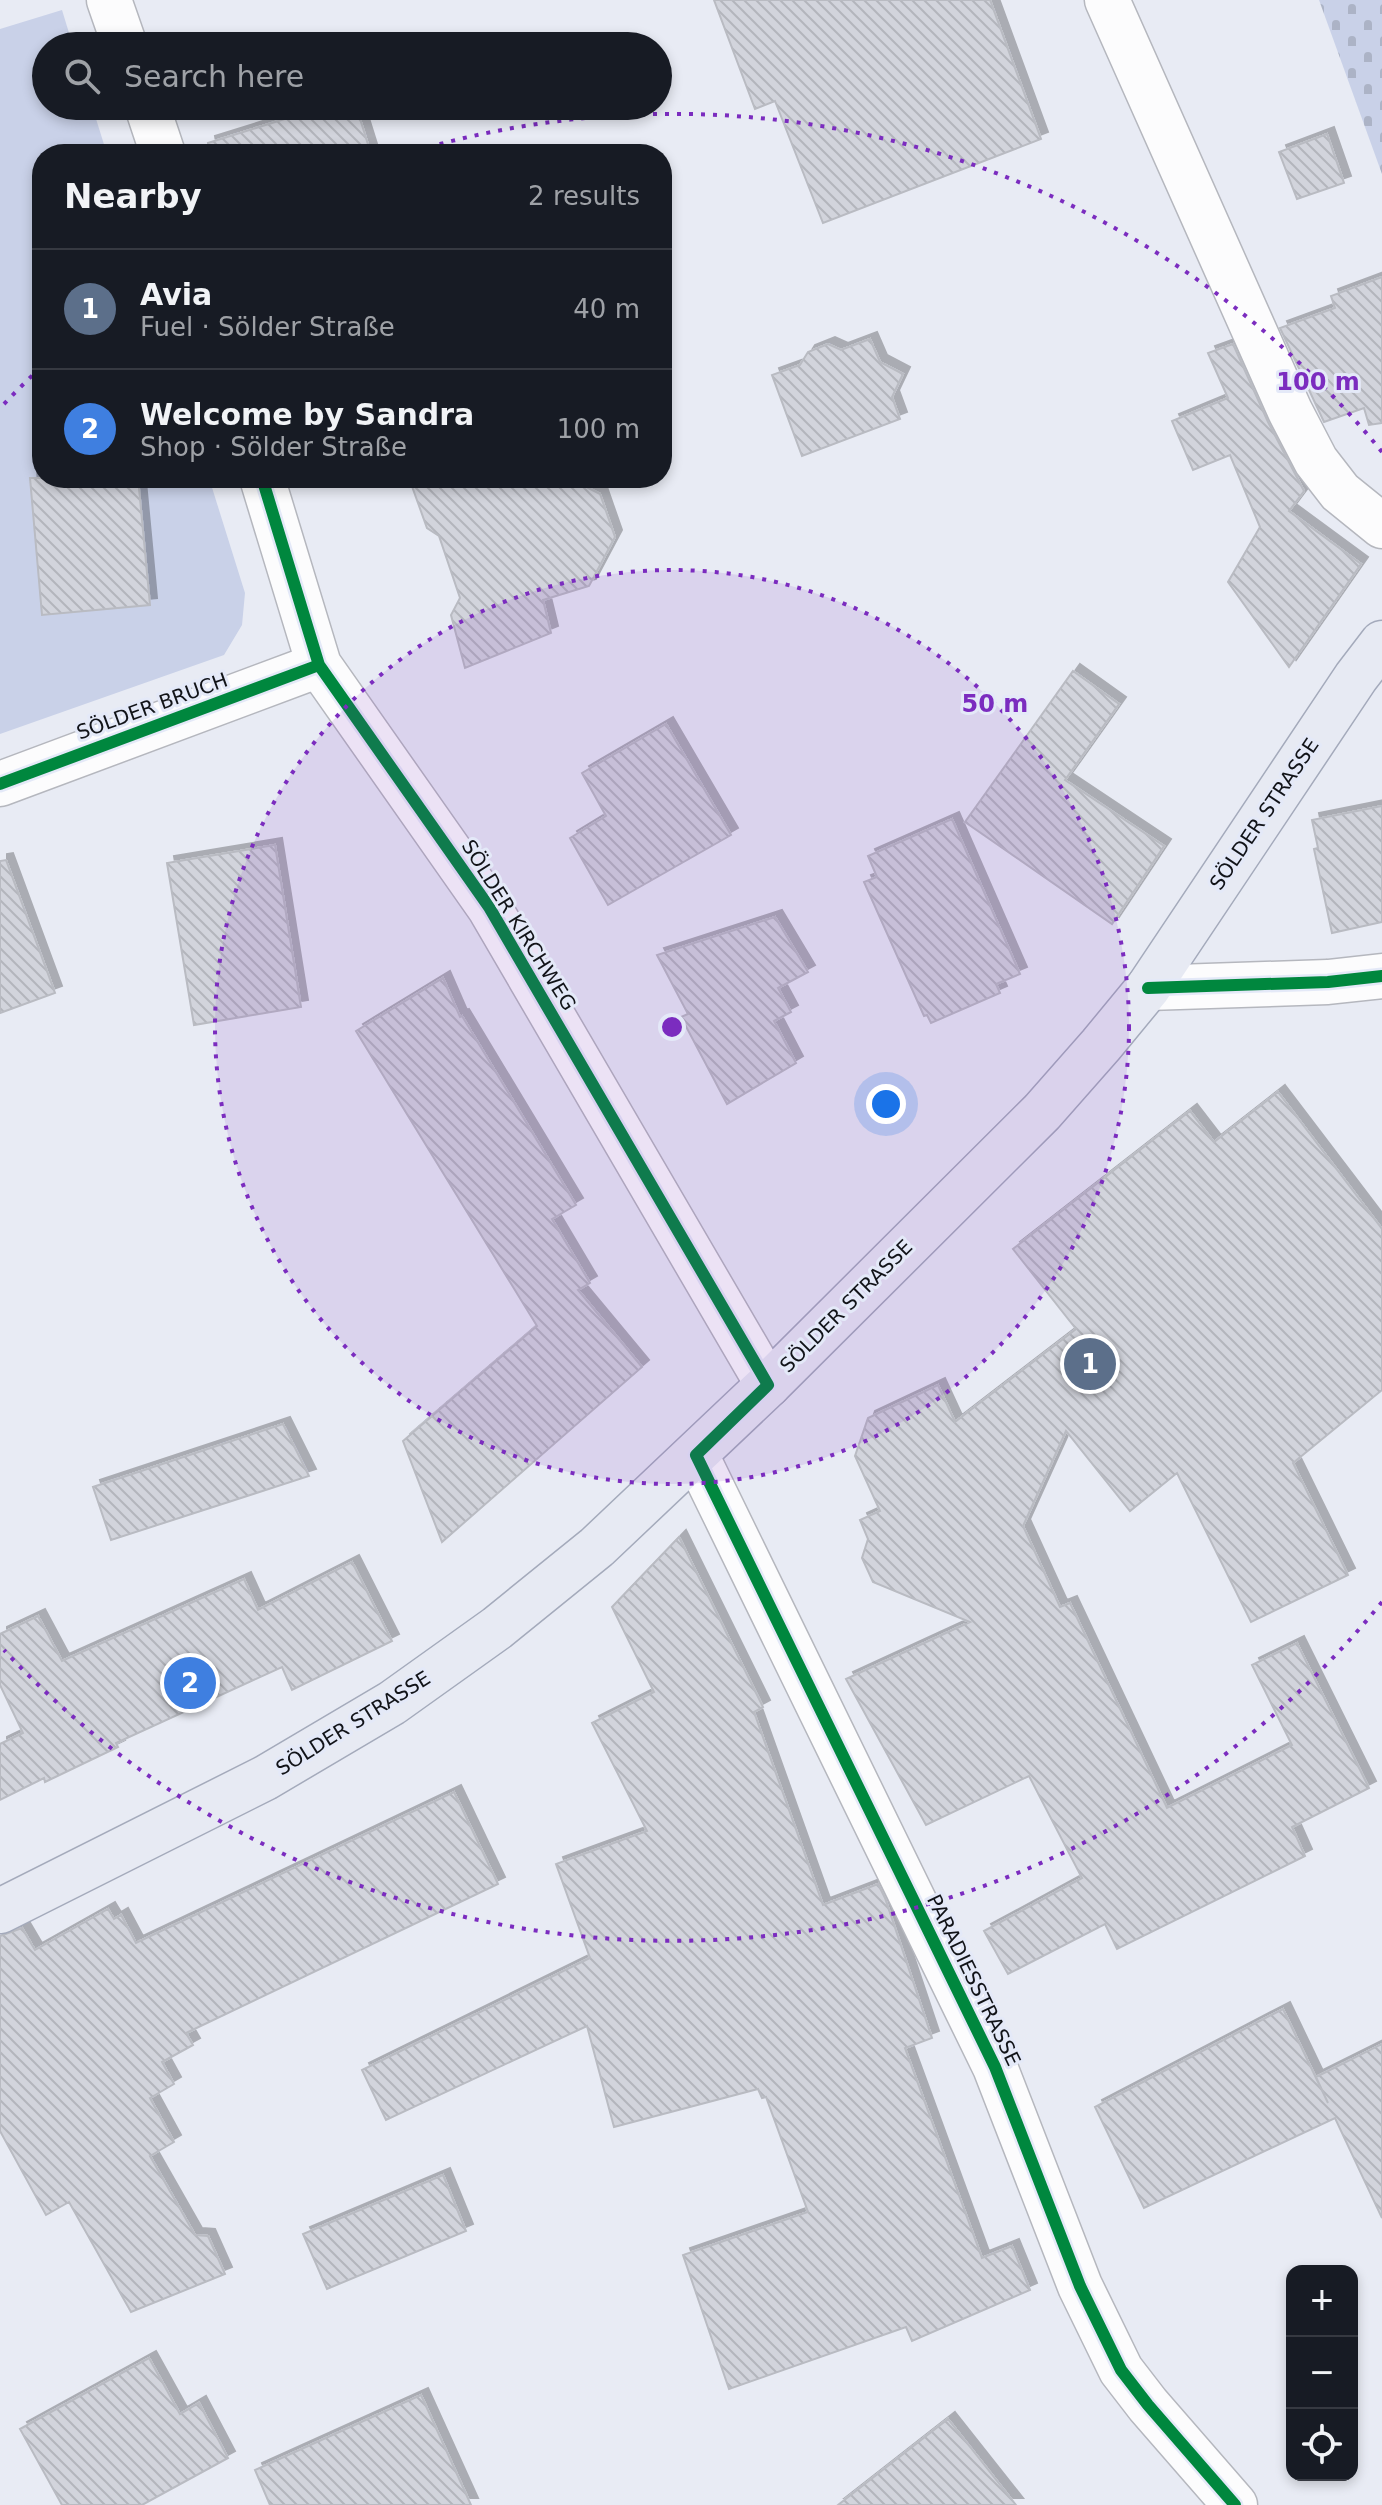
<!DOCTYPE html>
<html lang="en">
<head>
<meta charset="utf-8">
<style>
	body { margin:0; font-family:"DejaVu Sans",sans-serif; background:#20242c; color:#f1f3f6 }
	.controls { position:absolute; right:24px; bottom:24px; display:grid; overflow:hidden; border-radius:16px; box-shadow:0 4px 12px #0003 }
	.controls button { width:72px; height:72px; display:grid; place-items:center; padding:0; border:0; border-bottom:2px solid #363941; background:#171b24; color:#f1f3f6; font:40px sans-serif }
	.you { position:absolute; left:886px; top:1104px; width:28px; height:28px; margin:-20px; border:6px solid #fff; border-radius:50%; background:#1a73e8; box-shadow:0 0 0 12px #1a73e833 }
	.badge { display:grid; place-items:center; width:52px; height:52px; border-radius:50%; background:#db2777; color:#fff; font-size:26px; font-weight:700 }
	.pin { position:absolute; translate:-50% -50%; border:4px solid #fff; box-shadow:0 2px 8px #0006 }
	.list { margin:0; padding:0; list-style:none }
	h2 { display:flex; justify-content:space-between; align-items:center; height:104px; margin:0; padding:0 32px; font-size:34px }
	h2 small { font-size:26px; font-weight:400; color:#9ea1a6 }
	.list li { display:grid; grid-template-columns:52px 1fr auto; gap:24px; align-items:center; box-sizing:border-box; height:120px; padding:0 32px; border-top:2px solid #363941 }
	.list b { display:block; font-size:30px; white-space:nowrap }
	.list p { margin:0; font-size:26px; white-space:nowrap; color:#9ea1a6 }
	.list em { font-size:26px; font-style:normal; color:#9ea1a6 }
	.icon { flex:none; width:44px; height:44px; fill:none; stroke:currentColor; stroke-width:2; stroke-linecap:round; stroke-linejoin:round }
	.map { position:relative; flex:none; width:1382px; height:2505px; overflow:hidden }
	.search { position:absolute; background:#171b24; box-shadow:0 4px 12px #0003; left:32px; top:32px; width:640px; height:88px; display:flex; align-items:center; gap:20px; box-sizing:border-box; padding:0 28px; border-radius:44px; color:#9ea1a6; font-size:30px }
	.panel { position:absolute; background:#171b24; box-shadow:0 4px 12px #0003; left:32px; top:144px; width:640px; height:344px; border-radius:32px }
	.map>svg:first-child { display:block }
	.grass { fill:#c9d1e8 }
	.cemetery { fill:url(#cemetery-stones) }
	.building { fill:url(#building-back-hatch); stroke:#b9bbc2; stroke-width:2; filter:url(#shadow) }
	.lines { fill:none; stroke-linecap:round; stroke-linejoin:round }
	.minor-casing { stroke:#b5b7be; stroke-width:47 }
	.major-casing { stroke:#a4aabb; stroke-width:47 }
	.minor { stroke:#fcfcfd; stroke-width:44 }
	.major { stroke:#e7eaf3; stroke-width:44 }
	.cycleway-casing { stroke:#e4e9f8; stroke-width:17 }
	.cycleway { stroke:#00873e; stroke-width:12 }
	.ring { fill:none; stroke:#7b2cbf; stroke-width:4; stroke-dasharray:4 8 }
	.labels { text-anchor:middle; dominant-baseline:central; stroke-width:6; stroke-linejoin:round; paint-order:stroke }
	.street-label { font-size:20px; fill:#111318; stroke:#e4e9f8 }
	.centre { fill:#7b2cbf; stroke:#e4e9f8; stroke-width:4 }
	.ring-label { font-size:24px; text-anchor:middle; font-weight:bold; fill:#7b2cbf; stroke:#e4e9f8; stroke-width:6; stroke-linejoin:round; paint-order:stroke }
</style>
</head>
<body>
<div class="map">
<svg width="1382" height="2505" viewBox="0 0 1382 2505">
	<defs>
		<pattern id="cemetery-stones" width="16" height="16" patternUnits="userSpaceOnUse" patternTransform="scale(2)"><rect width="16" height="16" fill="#c9d1e8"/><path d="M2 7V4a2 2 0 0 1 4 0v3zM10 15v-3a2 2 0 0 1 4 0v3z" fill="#acb3c6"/></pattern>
		<pattern id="building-back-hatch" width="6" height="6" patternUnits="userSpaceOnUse" patternTransform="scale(2)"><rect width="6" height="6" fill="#d2d4dc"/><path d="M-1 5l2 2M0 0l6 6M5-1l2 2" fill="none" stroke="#b3b5bc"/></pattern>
		<filter id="shadow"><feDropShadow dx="7" dy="-7" stdDeviation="0" flood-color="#0004"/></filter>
	</defs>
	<rect width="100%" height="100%" fill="#e8ebf4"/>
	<path class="grass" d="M 62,10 L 73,46 L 46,46 L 46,106 L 92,106 L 107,154 L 42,154 L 42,478 L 209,478 L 245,593 L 242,625 L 224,655 L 0,734 L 0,29 Z"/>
	<path class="cemetery" d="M 1319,0 L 1382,0 L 1382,174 Z"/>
	<path class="building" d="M 714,0 L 990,0 L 1041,139 L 823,223 L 775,101 L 755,109 Z
		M 326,106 L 356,106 L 371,154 L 210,154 L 208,143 Z
		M 1327,134 L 1344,183 L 1297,199 L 1279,152 Z
		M 1382,277 L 1382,423 L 1369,425 L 1364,408 L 1324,422 L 1280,328 L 1335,308 L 1331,296 Z
		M 870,339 L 880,362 L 903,374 L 892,397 L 900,419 L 802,456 L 772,375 L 800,365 L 808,352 L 828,344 L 841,350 Z
		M 1233,344 L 1268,422 L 1304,491 L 1289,511 L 1361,564 L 1289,667 L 1228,582 L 1260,527 L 1230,455 L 1193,470 L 1172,421 L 1228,398 L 1208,353 Z
		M 30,478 L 138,478 L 150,605 L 42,615 Z
		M 409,478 L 499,478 L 508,487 L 540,478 L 569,478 L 600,494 L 615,537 L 589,586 L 543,600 L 551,633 L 465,668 L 451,615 L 460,598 L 439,536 L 427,528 Z
		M 1073,671 L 1119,704 L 1065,780 L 1164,846 L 1112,924 L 965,822 Z
		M 666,724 L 731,835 L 608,905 L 570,838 L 606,816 L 582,773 Z
		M 1382,806 L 1382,922 L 1332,933 L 1314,849 L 1318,848 L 1312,820 Z
		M 952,819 L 1020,974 L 996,984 L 1000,993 L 931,1023 L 927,1015 L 924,1016 L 864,882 L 877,877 L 868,856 Z
		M 275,845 L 301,1007 L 194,1025 L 167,863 Z
		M 6,860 L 55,993 L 0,1013 L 0,861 Z
		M 775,917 L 808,972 L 778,988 L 791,1012 L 774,1021 L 796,1063 L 727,1104 L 681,1017 L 688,1014 L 657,955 Z
		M 443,978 L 460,1017 L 462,1016 L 576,1205 L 552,1219 L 590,1283 L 578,1290 L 642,1367 L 442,1542 L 403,1441 L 537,1326 L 356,1031 Z
		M 1278,1092 L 1382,1229 L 1382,1390 L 1293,1463 L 1348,1575 L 1251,1622 L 1177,1473 L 1130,1511 L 1066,1431 L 1023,1526 L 1060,1607 L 1070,1603 L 1167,1808 L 1292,1745 L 1252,1665 L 1297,1643 L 1369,1788 L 1292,1827 L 1305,1856 L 1117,1949 L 1105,1924 L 1008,1974 L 984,1931 L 1082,1878 L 1029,1776 L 926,1825 L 846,1679 L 970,1622 L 873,1582 L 862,1558 L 868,1539 L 860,1520 L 880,1511 L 855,1456 L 868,1418 L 938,1385 L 955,1422 L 1076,1329 L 1013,1249 L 1190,1111 L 1214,1142 Z
		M 283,1424 L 309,1476 L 111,1540 L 93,1487 Z
		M 679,1537 L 763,1707 L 754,1712 L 823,1905 L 878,1884 L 885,1898 L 932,2038 L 905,2048 L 982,2258 L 1012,2246 L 1030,2290 L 912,2341 L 906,2327 L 729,2389 L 683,2255 L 808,2212 L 766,2097 L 762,2098 L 758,2089 L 614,2127 L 587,2026 L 386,2120 L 362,2070 L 590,1958 L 556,1864 L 647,1831 L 592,1723 L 654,1692 L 612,1607 Z
		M 352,1562 L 392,1641 L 292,1690 L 282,1667 L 116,1743 L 118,1747 L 45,1782 L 44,1778 L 0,1800 L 0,1744 L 23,1733 L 0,1685 L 0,1634 L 38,1616 L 62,1661 L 244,1579 L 258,1610 Z
		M 454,1792 L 498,1884 L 186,2033 L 193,2045 L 162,2062 L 174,2084 L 150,2098 L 174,2142 L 150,2156 L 195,2235 L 208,2236 L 225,2274 L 131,2312 L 69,2202 L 46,2215 L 0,2131 L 0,1936 L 22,1928 L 35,1950 L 108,1909 L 114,1919 L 121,1915 L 136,1943 Z
		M 1283,2009 L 1328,2103 L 1316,2077 L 1382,2044 L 1382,2218 L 1335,2118 L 1144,2208 L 1095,2107 Z
		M 443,2175 L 466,2231 L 327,2289 L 303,2234 Z
		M 149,2358 L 180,2414 L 199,2403 L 228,2458 L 142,2505 L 62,2505 L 20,2429 Z
		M 421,2395 L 471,2505 L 270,2505 L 255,2470 Z
		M 948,2419 L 1016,2505 L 838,2505 Z"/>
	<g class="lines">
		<defs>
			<path id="minor" d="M 109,0 L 125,46
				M 1107,0 L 1290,411 L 1316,461 L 1340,492 L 1382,526
				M 147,106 L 163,154
				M 262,478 L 319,665 L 489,907 L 768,1385
				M 0,784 L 319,665
				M 1148,988 L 1328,982 L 1382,976
				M 696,1455 L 995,2067 L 1080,2286 L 1121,2370 L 1148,2405 L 1235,2505"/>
			<path id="major" d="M 0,1911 L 265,1778 L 392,1703 L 497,1628 L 597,1547 L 768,1385 L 1042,1112 L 1101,1045 L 1148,988 L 1356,677 L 1382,643"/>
		</defs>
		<use href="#minor" class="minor-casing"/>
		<use href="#major" class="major-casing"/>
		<use href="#minor" class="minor"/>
		<use href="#major" class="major"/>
		<defs>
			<path id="cycleway" d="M 262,478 L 319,665 L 489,907 L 768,1385 L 696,1455 L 995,2067 L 1080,2286 L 1121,2370 L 1148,2405 L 1235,2505
				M 0,784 L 319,665
				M 1148,988 L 1328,982 L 1382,976"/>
		</defs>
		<use href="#cycleway" class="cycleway-casing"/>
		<use href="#cycleway" class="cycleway"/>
	</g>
	<circle cx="672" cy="1027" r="457" fill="#7b2cbf" fill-opacity=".12"/>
	<g class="ring">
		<circle cx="672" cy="1027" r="457"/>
		<path d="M1382 1602A913 913 0 0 1 4 1650M4 404A913 913 0 0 1 38 370M405 154A913 913 0 0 1 1382 452"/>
	</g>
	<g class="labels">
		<g class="street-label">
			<text transform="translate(152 706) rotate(-20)">SÖLDER BRUCH</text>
			<text transform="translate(1264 814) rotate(-56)">SÖLDER STRASSE</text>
			<text transform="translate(519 925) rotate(58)">SÖLDER KIRCHWEG</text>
			<text transform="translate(846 1306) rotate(-45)">SÖLDER STRASSE</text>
			<text transform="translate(353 1723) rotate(-32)">SÖLDER STRASSE</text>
			<text transform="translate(974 1980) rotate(64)">PARADIESSTRASSE</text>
		</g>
	</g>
	<circle cx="672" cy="1027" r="12" class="centre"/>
	<g class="ring-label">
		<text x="1318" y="390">100 m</text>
		<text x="995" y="712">50 m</text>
	</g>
</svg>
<div class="controls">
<button>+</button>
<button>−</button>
<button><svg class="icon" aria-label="locate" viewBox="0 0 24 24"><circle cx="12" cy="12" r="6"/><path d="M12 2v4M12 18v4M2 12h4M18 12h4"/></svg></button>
</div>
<div class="you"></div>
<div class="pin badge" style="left:1090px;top:1364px;background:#5c6f8a">1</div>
<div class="pin badge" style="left:190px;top:1683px;background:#3f7fe0">2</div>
<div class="search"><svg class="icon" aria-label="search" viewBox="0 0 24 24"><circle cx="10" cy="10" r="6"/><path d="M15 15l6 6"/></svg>Search here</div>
<section class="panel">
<h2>Nearby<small>2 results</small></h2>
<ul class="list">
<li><span class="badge" style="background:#5c6f8a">1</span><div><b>Avia</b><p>Fuel · Sölder Straße</p></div><em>40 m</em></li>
<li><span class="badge" style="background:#3f7fe0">2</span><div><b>Welcome by Sandra</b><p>Shop · Sölder Straße</p></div><em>100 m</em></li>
</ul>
</section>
</div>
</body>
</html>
